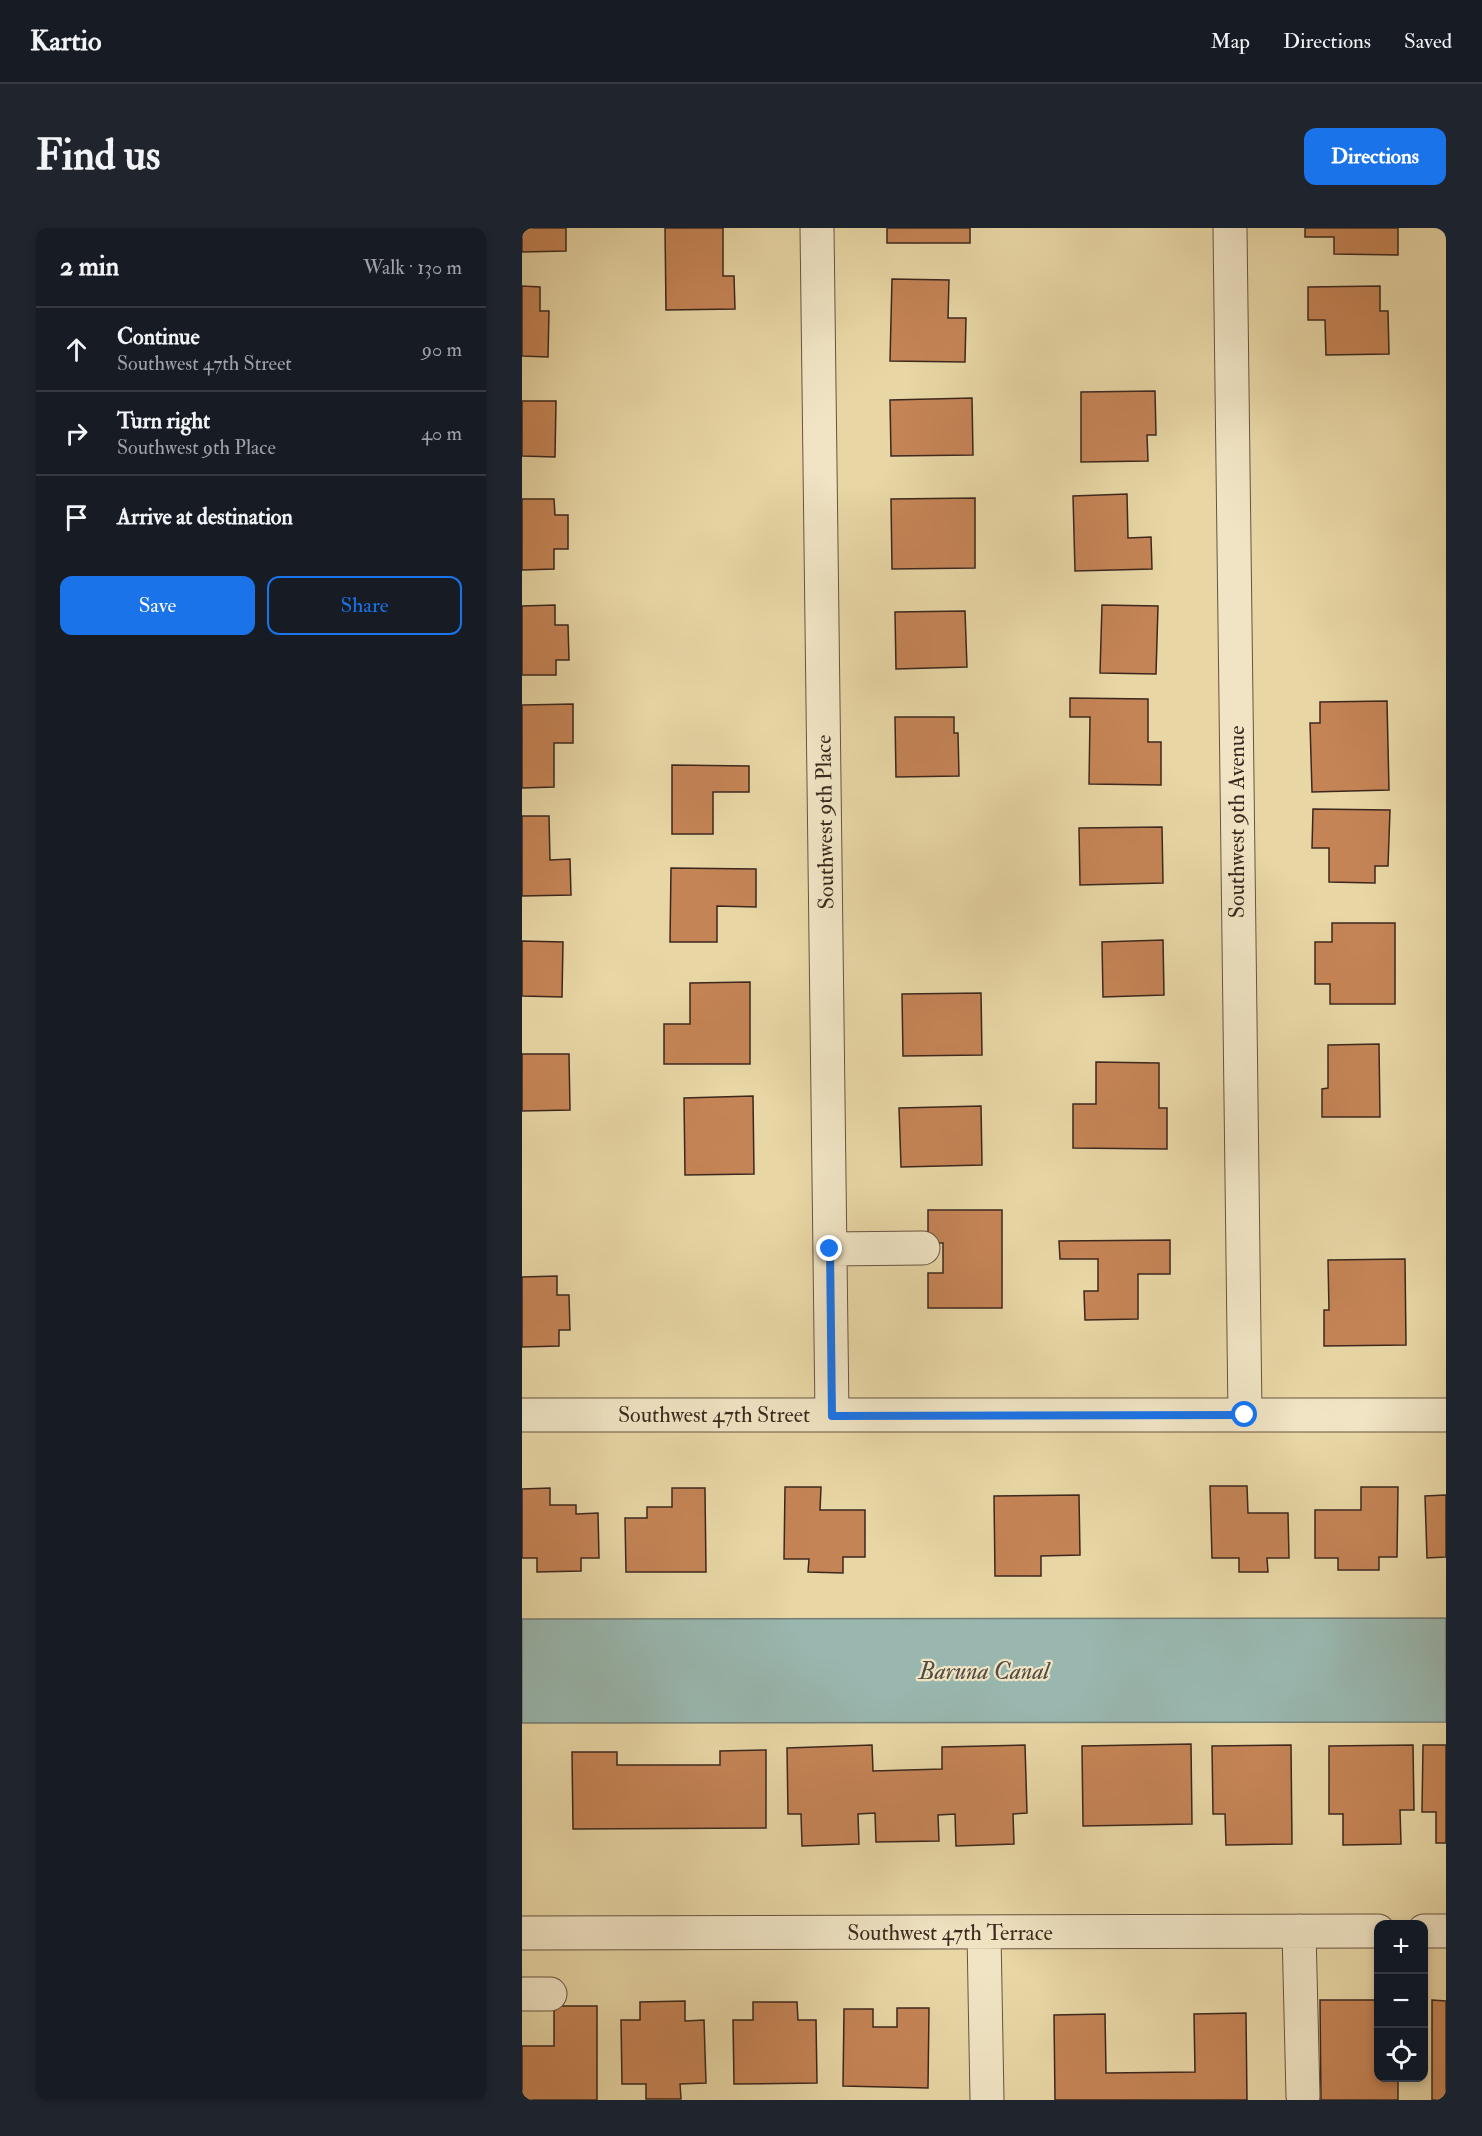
<!DOCTYPE html>
<html lang="en">
<head>
<meta charset="utf-8">
<style>
	body { margin:0; font-family:"IM FELL Double Pica",serif; background:#20242c; color:#f1f3f6 }
	.controls { position:absolute; right:18px; bottom:18px; display:grid; overflow:hidden; border-radius:12px; box-shadow:0 3px 9px #0003 }
	.controls button { width:54px; height:54px; display:grid; place-items:center; padding:0; border:0; border-bottom:2px solid #363941; background:#171b24; color:#f1f3f6; font:30px sans-serif }
	.stop { position:absolute; width:18px; height:18px; margin:-14px; border:4px solid #1a73e8; border-radius:50%; background:#fff }
	.stop.end { background:#1a73e8; border-color:#fff; box-shadow:0 2px 6px #0008 }
	.list { margin:0; padding:0; list-style:none }
	h2 { display:flex; justify-content:space-between; align-items:center; height:78px; margin:0; padding:0 24px; font-size:26px }
	h2 small { font-size:20px; font-weight:400; color:#9ea1a6 }
	.list li { display:grid; grid-template-columns:39px 1fr auto; gap:18px; align-items:center; box-sizing:border-box; height:84px; padding:0 24px; border-top:2px solid #363941 }
	.list b { display:block; font-size:22px; white-space:nowrap }
	.list p { margin:0; font-size:20px; white-space:nowrap; color:#9ea1a6 }
	.list em { font-size:20px; font-style:normal; color:#9ea1a6 }
	.actions { display:flex; gap:12px; padding:18px 24px }
	.actions a { flex:1; padding:14px 0; border:2px solid #1a73e8; border-radius:12px; text-align:center; font-size:21px; color:#1a73e8 }
	.actions .main { background:#1a73e8; color:#fff }
	.icon { flex:none; width:33px; height:33px; fill:none; stroke:currentColor; stroke-width:2; stroke-linecap:round; stroke-linejoin:round }
	.map { position:relative; flex:none; width:924px; height:1872px; overflow:hidden; border-radius:12px }
	header { display:flex; align-items:center; gap:36px; box-sizing:border-box; height:84px; padding:0 30px; background:#171b24; border-bottom:2px solid #363941 }
	header strong { font-size:28px }
	nav { display:flex; gap:33px; margin-inline-start:auto; font-size:21px }
	.intro { display:flex; align-items:center; justify-content:space-between; box-sizing:border-box; height:144px; padding:0 36px }
	h1 { margin:0; font-size:42px }
	.button { padding:15px 27px; border-radius:12px; background:#1a73e8; color:#fff; font-size:21px; font-weight:700 }
	main { display:flex; gap:36px; padding:0 36px }
	aside { flex:1; background:#171b24; border-radius:12px; box-shadow:0 3px 9px #0003 }
	.map>svg:first-child { display:block }
	.water { fill:#99b7af; stroke:#747e75; stroke-width:1.5 }
	.building { fill:#c58456; stroke:#3c281e; stroke-width:1.5 }
	.lines { fill:none; stroke-linecap:round; stroke-linejoin:round }
	.minor-casing { stroke:#675440; stroke-width:35 }
	.minor { stroke:#f0e4c4; stroke-width:33 }
	.route { stroke:#1a73e8; stroke-width:8 }
	.labels { text-anchor:middle; dominant-baseline:central; stroke-width:4.5; stroke-linejoin:round; paint-order:stroke }
	.street-label { font-size:22px; fill:#3c281e; stroke:#f0e4c4 }
	.water-label { font-size:24px; font-style:italic; fill:#534c42; stroke:#f0e4c4 }
</style>
</head>
<body>
<header>
<strong>Kartio</strong>
<nav><a>Map</a><a>Directions</a><a>Saved</a></nav>
</header>
<div class="intro"><h1>Find us</h1><a class="button">Directions</a></div>
<main>
<aside>
<h2>2 min<small>Walk · 130 m</small></h2>
<ul class="list">
<li><svg class="icon" aria-label="ahead" viewBox="0 0 24 24"><path d="M12 20V5M6 11l6-6 6 6"/></svg><div><b>Continue</b><p>Southwest 47th Street</p></div><em>90 m</em></li>
<li><svg class="icon" aria-label="right" viewBox="0 0 24 24"><path d="M7 20v-9h11M14 6l5 5-5 5"/></svg><div><b>Turn right</b><p>Southwest 9th Place</p></div><em>40 m</em></li>
<li><svg class="icon" aria-label="arrive" viewBox="0 0 24 24"><path d="M6 21V4h12l-3 4 3 4H6"/></svg><div><b>Arrive at destination</b></div></li>
</ul>
<div class="actions"><a class="main">Save</a><a>Share</a></div>
</aside>
<div class="map">
<svg width="924" height="1872" viewBox="0 0 924 1872">
	<rect width="100%" height="100%" fill="#e8d6a5"/>
	<filter id="stains"><feTurbulence type="fractalNoise" baseFrequency=".00333" numOctaves="4"/><feColorMatrix values="0 0 0 0 .2 0 0 0 0 .09 0 0 0 0 .02 0 0 0 .5 -.17"/></filter>
	<radialGradient id="worn" r=".72"><stop offset=".6" stop-color="#630" stop-opacity="0"/><stop offset="1" stop-color="#630" stop-opacity=".3"/></radialGradient>
	<path class="water" d="M 924,1390 L 924,1494 L 0,1495 L 0,1391 Z"/>
	<path class="building" d="M 0,0 L 44,0 L 44,23 L 0,24 Z
		M 143,0 L 201,0 L 201,48 L 212,48 L 213,81 L 144,82 Z
		M 365,0 L 448,0 L 448,15 L 365,15 Z
		M 783,0 L 876,0 L 876,27 L 812,26 L 812,9 L 783,9 Z
		M 370,51 L 427,52 L 426,90 L 444,90 L 443,134 L 368,133 Z
		M 0,58 L 18,59 L 18,83 L 27,83 L 26,129 L 0,128 Z
		M 858,58 L 858,83 L 866,83 L 867,126 L 804,127 L 803,92 L 786,92 L 786,59 Z
		M 633,163 L 634,207 L 625,207 L 626,233 L 559,234 L 559,164 Z
		M 450,170 L 451,227 L 369,228 L 368,172 Z
		M 0,173 L 34,173 L 33,229 L 0,228 Z
		M 605,266 L 606,310 L 629,309 L 630,341 L 553,343 L 551,268 Z
		M 453,270 L 453,340 L 370,341 L 369,271 Z
		M 0,271 L 32,271 L 33,287 L 46,287 L 46,321 L 32,321 L 32,341 L 0,342 Z
		M 33,377 L 33,397 L 46,397 L 47,432 L 34,432 L 34,447 L 0,447 L 0,378 Z
		M 580,377 L 636,378 L 634,446 L 578,445 Z
		M 443,383 L 445,439 L 374,441 L 373,384 Z
		M 548,470 L 626,471 L 626,514 L 639,514 L 639,557 L 567,556 L 568,489 L 548,489 Z
		M 865,473 L 867,562 L 790,564 L 788,495 L 798,495 L 798,474 Z
		M 51,476 L 51,515 L 32,515 L 32,559 L 0,560 L 0,477 Z
		M 373,489 L 432,489 L 432,505 L 436,505 L 437,548 L 374,549 Z
		M 150,537 L 227,538 L 227,564 L 191,564 L 191,606 L 150,606 Z
		M 791,581 L 868,582 L 866,638 L 853,638 L 853,655 L 807,654 L 807,620 L 790,620 Z
		M 0,588 L 27,588 L 28,632 L 48,631 L 49,667 L 0,668 Z
		M 640,599 L 641,655 L 558,657 L 557,600 Z
		M 149,640 L 234,641 L 234,679 L 195,678 L 195,714 L 148,714 Z
		M 810,695 L 873,695 L 873,776 L 808,776 L 808,756 L 793,756 L 793,714 L 810,714 Z
		M 641,712 L 642,767 L 581,769 L 580,714 Z
		M 0,713 L 41,714 L 40,769 L 0,768 Z
		M 228,754 L 228,836 L 142,836 L 142,796 L 168,796 L 168,755 Z
		M 459,765 L 460,827 L 381,828 L 380,766 Z
		M 857,816 L 858,889 L 800,889 L 800,861 L 806,860 L 806,817 Z
		M 0,826 L 47,826 L 48,882 L 0,883 Z
		M 574,834 L 637,835 L 637,880 L 645,880 L 645,921 L 551,920 L 551,876 L 574,876 Z
		M 231,868 L 232,946 L 163,947 L 162,870 Z
		M 459,878 L 460,937 L 379,939 L 377,880 Z
		M 406,982 L 480,982 L 480,1080 L 406,1080 L 406,1045 L 421,1045 L 421,1015 L 406,1015 Z
		M 648,1012 L 648,1046 L 616,1046 L 616,1091 L 563,1092 L 562,1063 L 576,1063 L 576,1031 L 538,1031 L 537,1013 Z
		M 883,1031 L 884,1117 L 802,1118 L 802,1082 L 807,1082 L 806,1032 Z
		M 35,1048 L 35,1067 L 47,1067 L 48,1102 L 37,1102 L 37,1118 L 0,1119 L 0,1049 Z
		M 688,1258 L 725,1258 L 726,1285 L 766,1285 L 767,1330 L 745,1330 L 746,1344 L 717,1344 L 717,1330 L 690,1330 Z
		M 263,1259 L 299,1259 L 298,1282 L 343,1282 L 343,1329 L 321,1329 L 321,1345 L 286,1344 L 287,1331 L 262,1331 Z
		M 839,1259 L 876,1259 L 875,1329 L 857,1329 L 857,1342 L 816,1342 L 816,1330 L 793,1330 L 793,1282 L 839,1282 Z
		M 28,1260 L 28,1277 L 54,1277 L 54,1286 L 76,1285 L 77,1330 L 59,1330 L 59,1343 L 15,1344 L 15,1330 L 0,1330 L 0,1261 Z
		M 150,1260 L 183,1260 L 184,1344 L 104,1344 L 103,1290 L 125,1290 L 125,1279 L 150,1279 Z
		M 557,1267 L 558,1327 L 519,1328 L 519,1348 L 473,1348 L 472,1268 Z
		M 924,1267 L 924,1329 L 905,1330 L 903,1268 Z
		M 669,1516 L 670,1596 L 561,1598 L 560,1518 Z
		M 350,1517 L 351,1543 L 420,1541 L 420,1519 L 503,1517 L 505,1585 L 491,1586 L 492,1616 L 434,1618 L 433,1586 L 416,1587 L 417,1613 L 354,1614 L 353,1585 L 336,1586 L 337,1616 L 280,1618 L 279,1586 L 266,1586 L 265,1520 Z
		M 769,1517 L 770,1616 L 704,1617 L 703,1586 L 691,1586 L 690,1518 Z
		M 891,1517 L 892,1582 L 878,1582 L 879,1616 L 821,1617 L 821,1586 L 807,1586 L 807,1518 Z
		M 901,1517 L 924,1517 L 924,1615 L 914,1615 L 914,1584 L 900,1584 Z
		M 244,1522 L 244,1600 L 51,1601 L 50,1524 L 95,1524 L 95,1537 L 198,1537 L 198,1523 Z
		M 798,1772 L 856,1772 L 856,1850 L 876,1850 L 876,1872 L 799,1872 Z
		M 910,1772 L 924,1773 L 924,1872 L 910,1872 Z
		M 163,1773 L 163,1793 L 182,1792 L 184,1855 L 158,1856 L 159,1871 L 124,1871 L 124,1856 L 100,1856 L 99,1792 L 118,1792 L 118,1774 Z
		M 231,1774 L 275,1774 L 276,1792 L 294,1792 L 295,1855 L 212,1856 L 211,1792 L 231,1792 Z
		M 32,1778 L 75,1778 L 75,1872 L 0,1872 L 0,1818 L 32,1818 Z
		M 375,1780 L 407,1780 L 406,1860 L 321,1858 L 322,1781 L 351,1781 L 351,1799 L 375,1799 Z
		M 724,1785 L 725,1872 L 533,1872 L 532,1787 L 583,1786 L 584,1845 L 673,1844 L 672,1786 Z"/>
	<g class="lines">
		<defs>
			<path id="minor" d="M 295,0 L 310,1187
				M 708,0 L 723,1187
				M 308,1021 L 401,1020
				M 0,1187 L 924,1187
				M 777,1703 L 781,1868
				M 902,1703 L 924,1703
				M 0,1705 L 856,1703
				M 462,1705 L 465,1872
				M 0,1766 L 28,1766"/>
		</defs>
		<use href="#minor" class="minor-casing"/>
		<use href="#minor" class="minor"/>
	</g>
	<g class="lines">
		<path class="route" d="M 308,1021 L 310,1188 L 723,1187"/>
	</g>
	<g class="labels">
		<g class="street-label">
			<text transform="translate(303 594) rotate(-91)">Southwest 9th Place</text>
			<text transform="translate(715 594) rotate(-90)">Southwest 9th Avenue</text>
			<text x="192" y="1187">Southwest 47th Street</text>
			<text x="428" y="1705">Southwest 47th Terrace</text>
		</g>
		<g class="water-label">
			<text x="462" y="1443">Baruna Canal</text>
		</g>
	</g>
	<rect width="100%" height="100%" filter="url(#stains)"/>
	<rect width="100%" height="100%" fill="url(#worn)"/>
</svg>
<div class="controls">
<button>+</button>
<button>−</button>
<button><svg class="icon" aria-label="locate" viewBox="0 0 24 24"><circle cx="12" cy="12" r="6"/><path d="M12 2v4M12 18v4M2 12h4M18 12h4"/></svg></button>
</div>
<div class="stop" style="left:723px;top:1187px"></div>
<div class="stop end" style="left:308px;top:1021px"></div>
</div>
</main>
</body>
</html>
